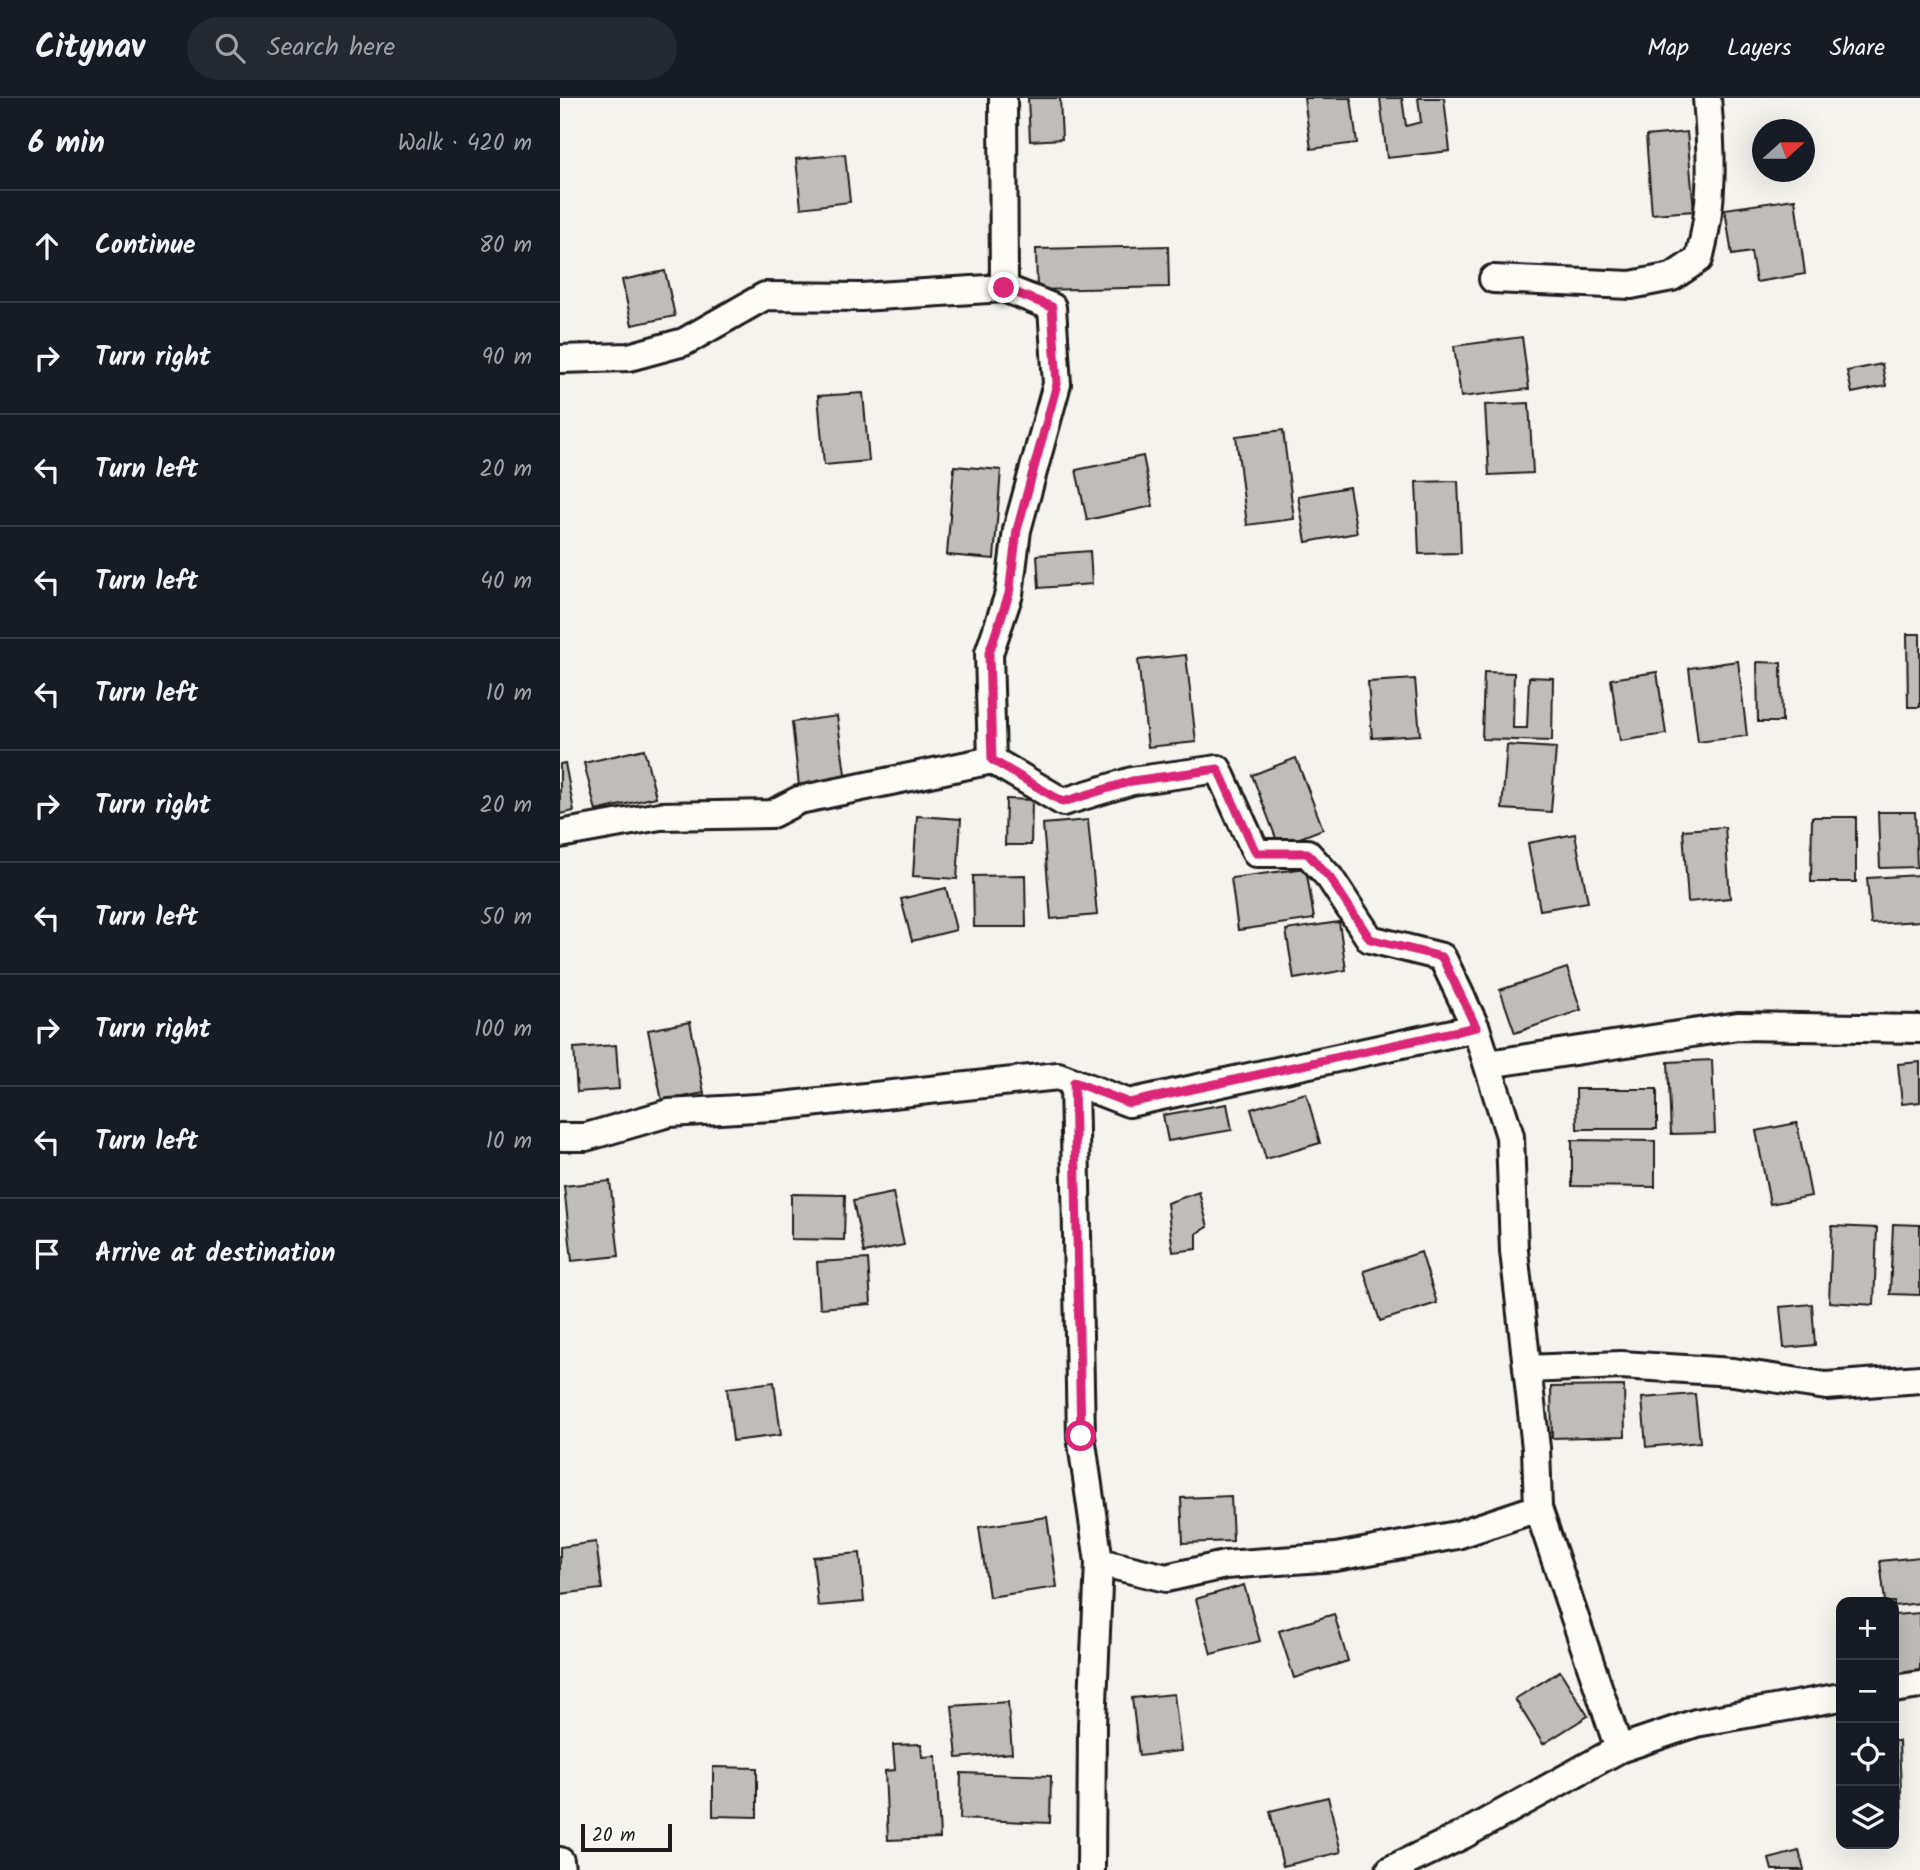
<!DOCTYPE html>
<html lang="en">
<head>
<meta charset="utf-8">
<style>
	body { margin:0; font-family:Kalam,sans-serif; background:#242831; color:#f1f3f6 }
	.controls { position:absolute; right:21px; bottom:21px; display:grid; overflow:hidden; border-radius:14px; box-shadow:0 7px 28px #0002 }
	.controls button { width:63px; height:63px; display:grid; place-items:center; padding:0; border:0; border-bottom:2px solid #363941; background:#171b24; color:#f1f3f6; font:35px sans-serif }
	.compass { position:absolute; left:1192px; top:21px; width:63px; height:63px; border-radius:50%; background:#171b24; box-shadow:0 7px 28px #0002; rotate:69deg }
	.scale { position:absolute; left:21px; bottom:18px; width:91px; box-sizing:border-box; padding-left:7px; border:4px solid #1c1c1c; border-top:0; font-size:19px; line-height:24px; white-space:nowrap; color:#1c1c1c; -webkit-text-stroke:5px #fdfcf7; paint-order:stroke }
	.stop { position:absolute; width:21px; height:21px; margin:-16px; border:5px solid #db2777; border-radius:50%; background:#fff }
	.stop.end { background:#db2777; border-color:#fff; box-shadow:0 2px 7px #0008 }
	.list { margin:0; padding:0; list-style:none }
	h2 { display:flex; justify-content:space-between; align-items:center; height:91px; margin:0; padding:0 28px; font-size:30px }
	h2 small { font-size:23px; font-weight:400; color:#9ea1a6 }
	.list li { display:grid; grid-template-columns:46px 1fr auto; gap:21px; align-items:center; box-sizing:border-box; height:112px; padding:0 28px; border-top:2px solid #363941 }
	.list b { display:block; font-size:26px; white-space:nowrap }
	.list em { font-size:23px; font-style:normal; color:#9ea1a6 }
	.icon { flex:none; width:38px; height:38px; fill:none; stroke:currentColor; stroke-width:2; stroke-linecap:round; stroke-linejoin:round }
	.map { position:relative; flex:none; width:1360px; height:1772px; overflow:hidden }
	header { display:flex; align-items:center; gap:42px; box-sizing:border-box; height:98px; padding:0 35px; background:#171b24; border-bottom:2px solid #363941 }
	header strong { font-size:33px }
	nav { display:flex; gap:38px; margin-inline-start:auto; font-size:24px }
	.search { width:490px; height:63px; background:#242831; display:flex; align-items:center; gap:18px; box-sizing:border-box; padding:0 24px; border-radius:38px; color:#9ea1a6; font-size:26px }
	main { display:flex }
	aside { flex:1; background:#171b24 }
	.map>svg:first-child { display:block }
	.building { fill:#bebdba; stroke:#1c1c1c; stroke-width:2 }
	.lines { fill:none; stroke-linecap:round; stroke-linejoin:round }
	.street-casing { stroke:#1c1c1c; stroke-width:32 }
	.street { stroke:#fdfcf7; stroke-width:26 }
	.route { stroke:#db2777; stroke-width:9 }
</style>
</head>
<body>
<header>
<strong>Citynav</strong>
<div class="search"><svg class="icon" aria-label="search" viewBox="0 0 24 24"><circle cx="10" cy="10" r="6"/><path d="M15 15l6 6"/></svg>Search here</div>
<nav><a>Map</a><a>Layers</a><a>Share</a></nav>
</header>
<main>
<aside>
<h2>6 min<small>Walk · 420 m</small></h2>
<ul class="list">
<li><svg class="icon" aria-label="ahead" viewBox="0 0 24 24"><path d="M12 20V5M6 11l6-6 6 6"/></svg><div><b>Continue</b></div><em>80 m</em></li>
<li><svg class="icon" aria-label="right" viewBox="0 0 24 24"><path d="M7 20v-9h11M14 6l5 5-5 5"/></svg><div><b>Turn right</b></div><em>90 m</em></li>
<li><svg class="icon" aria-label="left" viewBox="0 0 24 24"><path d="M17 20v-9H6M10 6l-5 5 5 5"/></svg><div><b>Turn left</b></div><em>20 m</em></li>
<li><svg class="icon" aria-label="left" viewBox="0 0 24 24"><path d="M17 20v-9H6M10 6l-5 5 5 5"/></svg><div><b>Turn left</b></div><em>40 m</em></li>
<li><svg class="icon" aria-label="left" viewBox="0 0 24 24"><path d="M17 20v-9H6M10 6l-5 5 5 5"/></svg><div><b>Turn left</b></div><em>10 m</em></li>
<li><svg class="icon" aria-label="right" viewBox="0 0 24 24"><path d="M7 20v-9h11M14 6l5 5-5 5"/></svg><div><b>Turn right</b></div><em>20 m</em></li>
<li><svg class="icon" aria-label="left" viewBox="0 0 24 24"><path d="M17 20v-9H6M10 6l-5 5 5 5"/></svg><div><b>Turn left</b></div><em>50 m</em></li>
<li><svg class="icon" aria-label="right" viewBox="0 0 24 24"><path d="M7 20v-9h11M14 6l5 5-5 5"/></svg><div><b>Turn right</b></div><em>100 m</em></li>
<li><svg class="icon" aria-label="left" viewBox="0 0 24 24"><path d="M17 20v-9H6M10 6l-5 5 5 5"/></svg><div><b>Turn left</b></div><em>10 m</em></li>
<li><svg class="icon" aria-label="arrive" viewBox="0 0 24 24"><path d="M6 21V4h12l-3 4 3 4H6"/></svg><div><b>Arrive at destination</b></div></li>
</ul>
</aside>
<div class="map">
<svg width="1360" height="1772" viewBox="0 0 1360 1772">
	<rect width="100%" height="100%" fill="#f4f3ee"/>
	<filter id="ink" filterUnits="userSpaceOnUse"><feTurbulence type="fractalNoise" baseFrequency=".0143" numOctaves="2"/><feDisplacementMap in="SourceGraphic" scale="14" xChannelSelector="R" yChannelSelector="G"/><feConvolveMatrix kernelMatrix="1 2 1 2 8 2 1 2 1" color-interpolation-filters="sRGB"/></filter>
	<g filter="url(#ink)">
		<path class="building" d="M 468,0 L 500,0 L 502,41 L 470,43 Z
			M 744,0 L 791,0 L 797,45 L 751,51 Z
			M 820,0 L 842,0 L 846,28 L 861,24 L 858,0 L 884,0 L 890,53 L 827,60 Z
			M 1127,34 L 1134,113 L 1092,116 L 1086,38 Z
			M 285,56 L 290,104 L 241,110 L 236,61 Z
			M 1235,101 L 1245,176 L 1196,184 L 1191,154 L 1172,157 L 1165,111 Z
			M 608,148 L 609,189 L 477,192 L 476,151 Z
			M 105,173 L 115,218 L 72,227 L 62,182 Z
			M 962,239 L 969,291 L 901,299 L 894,248 Z
			M 1322,266 L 1326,288 L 1292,295 L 1287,273 Z
			M 303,295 L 309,363 L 264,367 L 258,298 Z
			M 969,305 L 973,375 L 929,377 L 925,307 Z
			M 723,332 L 734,421 L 687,427 L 676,338 Z
			M 583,358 L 593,408 L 527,422 L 516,372 Z
			M 394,368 L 441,372 L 434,461 L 387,457 Z
			M 898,383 L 901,455 L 859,456 L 856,384 Z
			M 789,389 L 797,435 L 746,444 L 738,398 Z
			M 530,453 L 532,486 L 479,490 L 477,457 Z
			M 1347,536 L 1360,536 L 1360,609 L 1348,609 Z
			M 626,557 L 636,644 L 588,649 L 578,562 Z
			M 1178,563 L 1187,638 L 1138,644 L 1129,570 Z
			M 1197,564 L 1221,565 L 1222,624 L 1198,624 Z
			M 924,574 L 954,575 L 953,630 L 967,630 L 969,579 L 993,580 L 992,643 L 922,641 Z
			M 1097,574 L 1106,636 L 1060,643 L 1051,581 Z
			M 855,581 L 860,637 L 812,640 L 808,584 Z
			M 277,618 L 286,683 L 239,688 L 232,624 Z
			M 947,647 L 996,650 L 991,714 L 942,711 Z
			M 84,651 L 96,699 L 36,713 L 24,665 Z
			M 736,660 L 763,731 L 719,748 L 692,677 Z
			M 5,665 L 14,713 L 0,716 L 0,666 Z
			M 446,701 L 472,702 L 471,747 L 445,747 Z
			M 1318,714 L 1355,714 L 1357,769 L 1320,770 Z
			M 357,718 L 401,721 L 397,781 L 353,778 Z
			M 1252,719 L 1296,719 L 1296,784 L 1251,784 Z
			M 528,722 L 537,817 L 491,821 L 483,726 Z
			M 1165,729 L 1170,800 L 1128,804 L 1123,732 Z
			M 1015,736 L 1028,804 L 980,812 L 968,745 Z
			M 746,770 L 754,821 L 678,832 L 671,780 Z
			M 465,777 L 466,829 L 414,829 L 413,778 Z
			M 1360,777 L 1360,823 L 1311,826 L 1307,780 Z
			M 386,790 L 396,832 L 352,843 L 341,801 Z
			M 779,824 L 786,872 L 734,881 L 726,832 Z
			M 1007,870 L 1021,912 L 955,935 L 940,892 Z
			M 130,924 L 144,995 L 102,1003 L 88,932 Z
			M 56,947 L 59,991 L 17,994 L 14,950 Z
			M 1152,962 L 1155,1035 L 1111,1036 L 1108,964 Z
			M 1360,964 L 1360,1004 L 1342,1006 L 1338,966 Z
			M 1016,991 L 1097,991 L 1097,1031 L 1017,1031 Z
			M 746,995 L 760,1045 L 706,1061 L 691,1011 Z
			M 667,1006 L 672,1032 L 608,1043 L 603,1017 Z
			M 1237,1025 L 1251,1098 L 1210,1106 L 1196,1033 Z
			M 1012,1042 L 1095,1043 L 1095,1089 L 1012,1088 Z
			M 50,1083 L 59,1158 L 12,1163 L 4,1088 Z
			M 639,1094 L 648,1129 L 637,1135 L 637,1151 L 613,1154 L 607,1105 Z
			M 333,1095 L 344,1147 L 304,1155 L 293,1103 Z
			M 231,1096 L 285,1097 L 284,1142 L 231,1141 Z
			M 1333,1126 L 1360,1127 L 1360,1197 L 1330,1196 Z
			M 1272,1128 L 1317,1130 L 1314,1207 L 1269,1204 Z
			M 861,1154 L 877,1205 L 820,1223 L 804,1173 Z
			M 308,1161 L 311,1206 L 260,1210 L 257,1164 Z
			M 1252,1206 L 1255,1247 L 1224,1250 L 1220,1209 Z
			M 214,1284 L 221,1337 L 173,1343 L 167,1290 Z
			M 1064,1288 L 1065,1338 L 992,1340 L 991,1289 Z
			M 1135,1296 L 1140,1344 L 1086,1349 L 1082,1300 Z
			M 671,1398 L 673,1443 L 623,1445 L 621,1400 Z
			M 487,1419 L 497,1489 L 429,1499 L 419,1429 Z
			M 36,1444 L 42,1491 L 0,1496 L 0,1449 Z
			M 300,1455 L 304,1504 L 258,1508 L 253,1459 Z
			M 1360,1459 L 1360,1505 L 1334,1508 L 1334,1504 L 1325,1504 L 1320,1463 Z
			M 684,1487 L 700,1543 L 651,1556 L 636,1501 Z
			M 1360,1515 L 1360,1576 L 1334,1578 L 1334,1517 Z
			M 774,1516 L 788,1563 L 734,1580 L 719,1533 Z
			M 1000,1573 L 1028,1618 L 983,1646 L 955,1601 Z
			M 614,1596 L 621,1653 L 579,1658 L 572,1600 Z
			M 448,1604 L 452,1655 L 397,1660 L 392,1608 Z
			M 1334,1643 L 1339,1643 L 1342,1719 L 1334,1720 Z
			M 361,1646 L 362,1659 L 376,1658 L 380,1740 L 328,1742 L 325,1673 L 335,1672 L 333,1647 Z
			M 153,1669 L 197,1670 L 197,1719 L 153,1718 Z
			M 401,1675 L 491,1678 L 490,1725 L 400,1721 Z
			M 768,1699 L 781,1754 L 723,1768 L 710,1713 Z
			M 1239,1753 L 1244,1772 L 1212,1772 L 1209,1761 Z"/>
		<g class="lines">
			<defs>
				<path id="street" d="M 443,0 L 444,190
					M 933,181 L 1071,187 L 1112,179 L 1139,161 C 1154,105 1152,57 1147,0
					M 0,261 L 69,259 L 124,244 L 205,198 L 301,199 L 444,190 L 492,209 L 497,286 L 457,432 L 449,496 L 429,555 L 432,662 L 239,702 L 212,716 L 100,718 L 0,736
					M 928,966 L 1178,928 L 1360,931
					M 514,984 L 521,1338 L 539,1464 L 532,1627 L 531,1772
					M 0,1039 L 26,1039 L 109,1015 L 213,1009 L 498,978 L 569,1005 L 916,930 L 882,859 L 810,841 L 770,780 L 747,755 L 696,755 L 658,671 L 572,683 L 503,704 L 432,662
					M 967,1271 L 1061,1267 L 1173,1274 L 1266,1288 L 1360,1281
					M 539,1464 L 606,1480 L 665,1467 L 776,1459 L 897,1437 L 978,1410
					M 1334,1591 L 1360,1587
					M 1059,1651 L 1136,1625 L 1281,1599
					M 0,1763 L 1,1772
					M 830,1772 L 903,1737 L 1059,1651 L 978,1410 L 976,1350 L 954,1153 L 950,1038 L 916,930"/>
			</defs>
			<use href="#street" class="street-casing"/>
			<use href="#street" class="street"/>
		</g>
	</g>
	<g class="lines" filter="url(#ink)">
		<path class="route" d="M 444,190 L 492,209 L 497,286 L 457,432 L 449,496 L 429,555 L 432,662 L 503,704 L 572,683 L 658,671 L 696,755 L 747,755 L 770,780 L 810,841 L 882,859 L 916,929 L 569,1005 L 514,984 L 521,1338"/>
	</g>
</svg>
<div class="controls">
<button>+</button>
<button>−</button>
<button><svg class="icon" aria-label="locate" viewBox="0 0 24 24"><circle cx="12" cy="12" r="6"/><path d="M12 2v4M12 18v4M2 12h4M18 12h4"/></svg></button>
<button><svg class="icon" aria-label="layers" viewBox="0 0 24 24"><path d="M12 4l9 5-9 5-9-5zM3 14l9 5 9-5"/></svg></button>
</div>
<svg class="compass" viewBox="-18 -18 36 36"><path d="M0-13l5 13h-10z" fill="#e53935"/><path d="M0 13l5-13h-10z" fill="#9ea1a6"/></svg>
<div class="scale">20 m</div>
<div class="stop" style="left:521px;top:1338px"></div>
<div class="stop end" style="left:444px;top:190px"></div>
</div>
</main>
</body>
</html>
